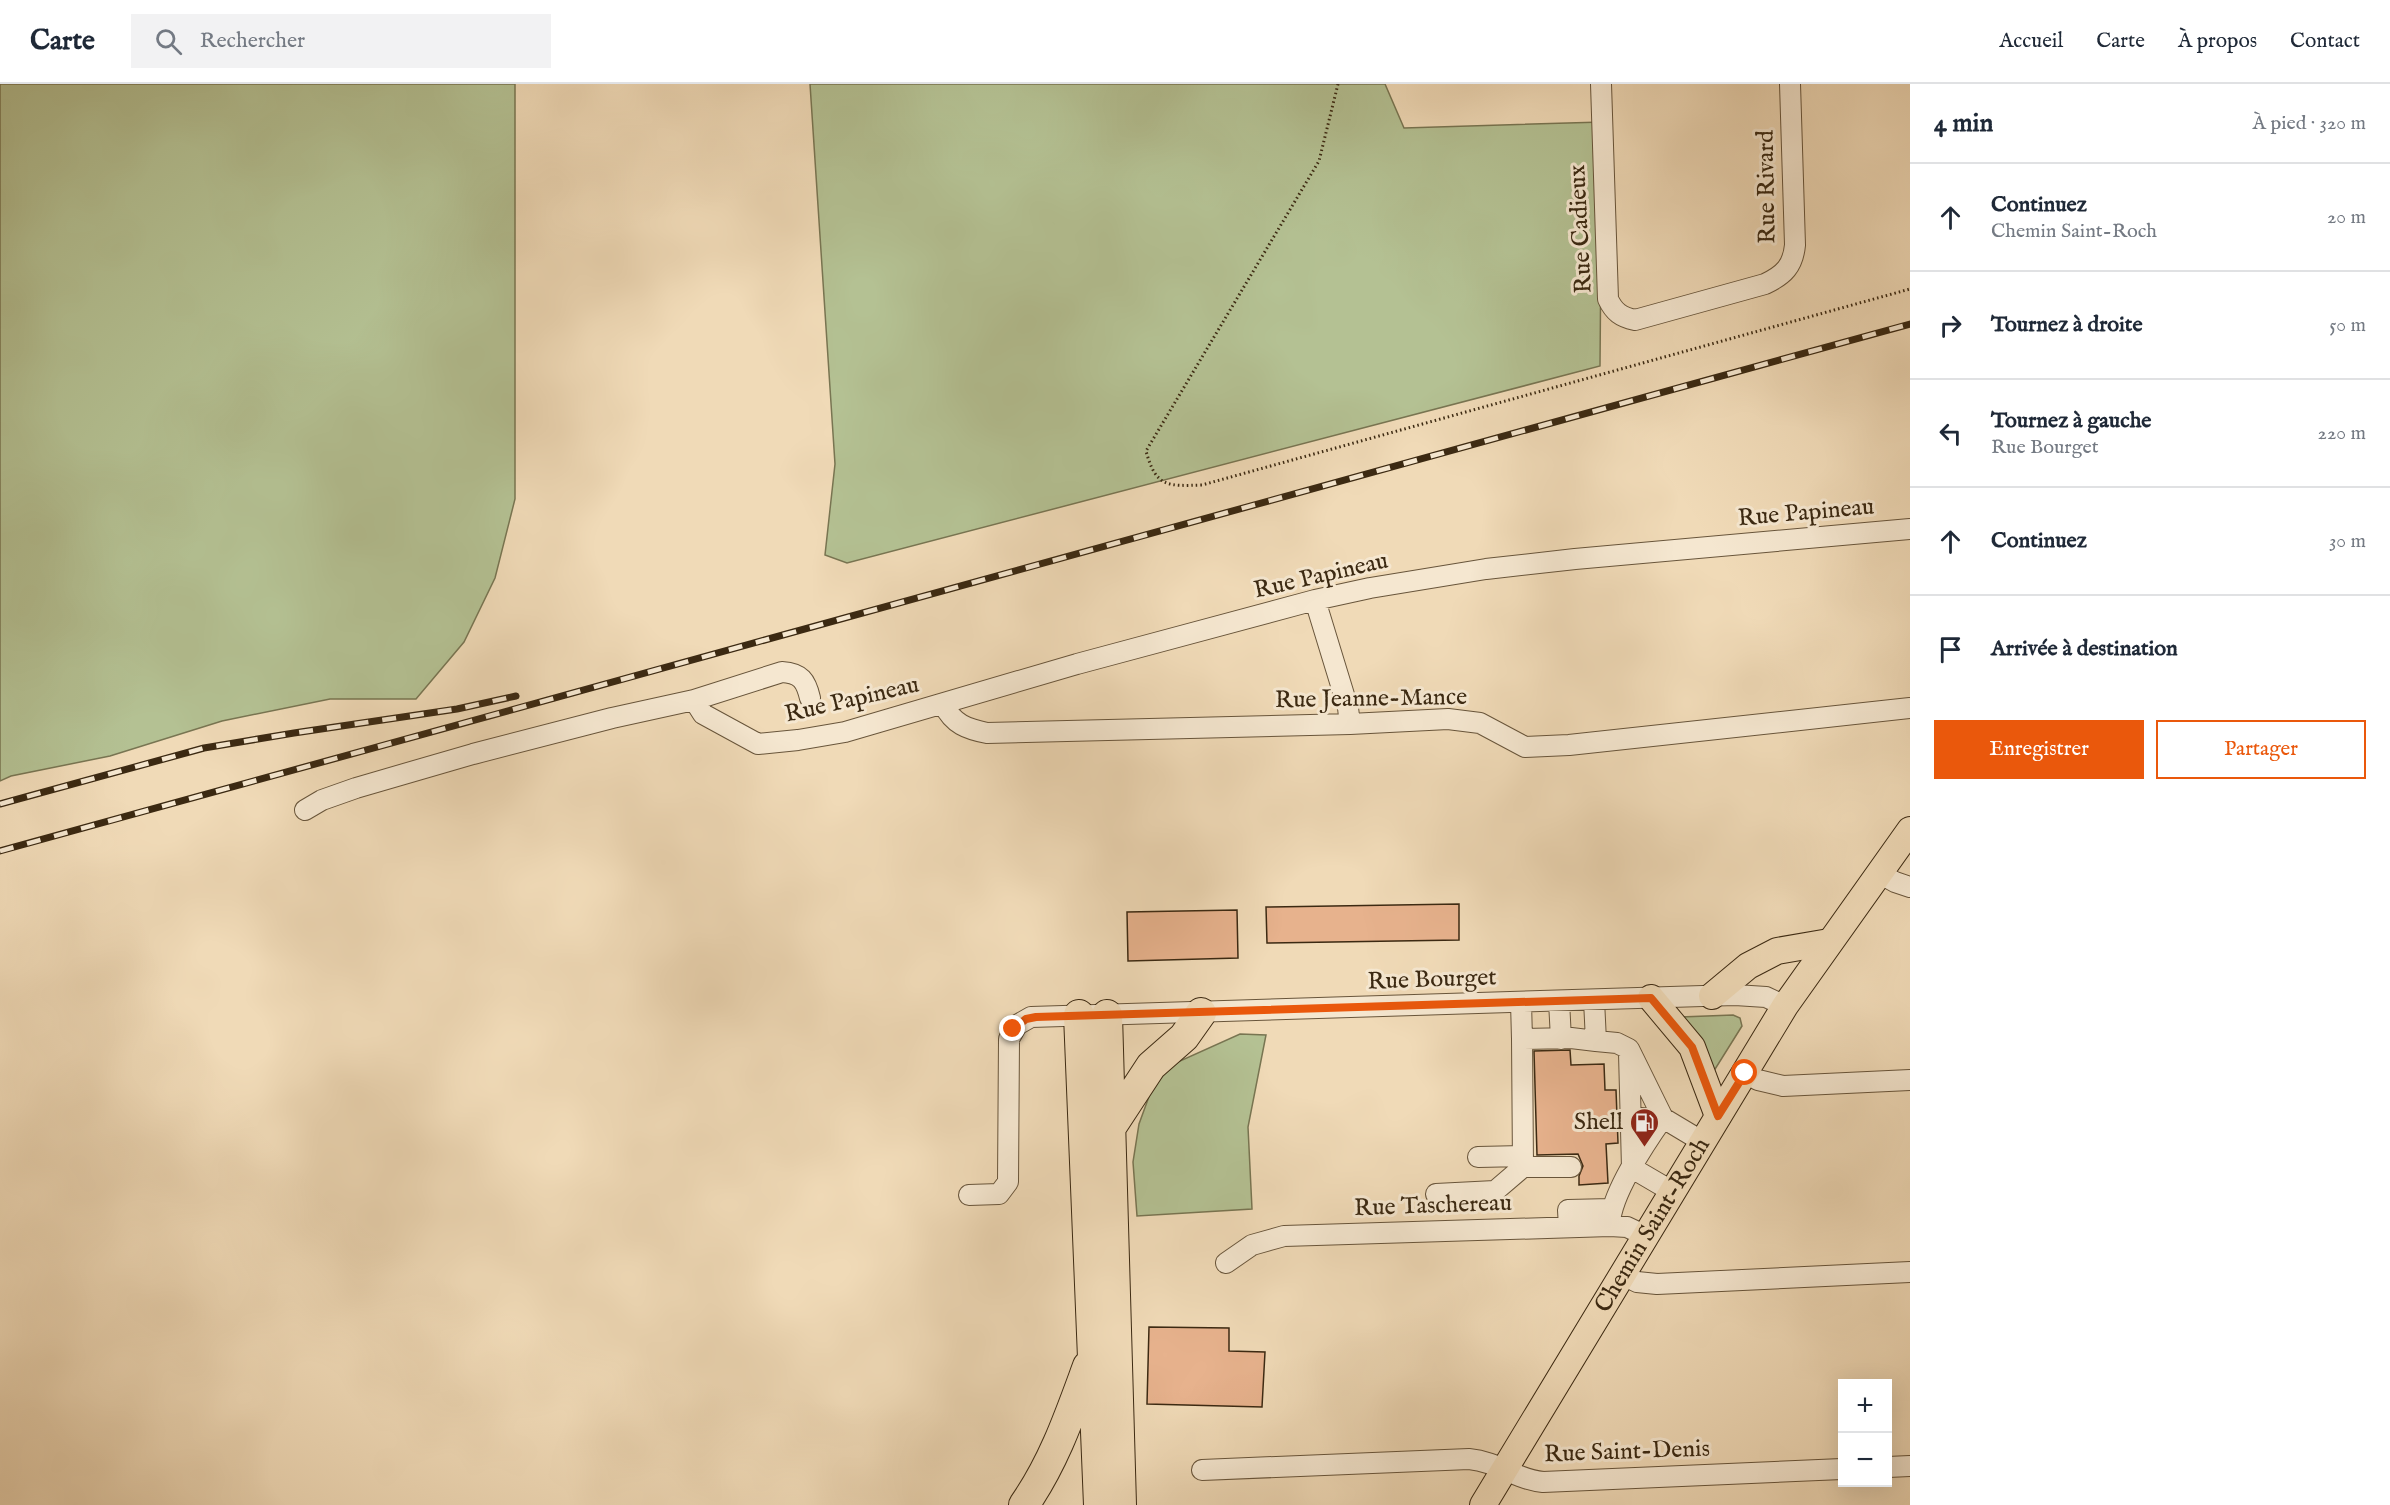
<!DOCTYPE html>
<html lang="fr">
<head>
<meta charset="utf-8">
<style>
	body { margin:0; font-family:"IM FELL English",serif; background:#f2f2f3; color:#1f2937 }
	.controls { position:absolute; right:18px; bottom:18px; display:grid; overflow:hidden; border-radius:0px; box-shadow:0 6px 24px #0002 }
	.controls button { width:54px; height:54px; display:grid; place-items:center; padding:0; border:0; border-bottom:2px solid #e0e1e3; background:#fff; color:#1f2937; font:30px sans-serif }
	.stop { position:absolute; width:18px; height:18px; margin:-14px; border:4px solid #ea580c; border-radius:50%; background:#fff }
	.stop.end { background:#ea580c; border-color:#fff; box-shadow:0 2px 6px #0008 }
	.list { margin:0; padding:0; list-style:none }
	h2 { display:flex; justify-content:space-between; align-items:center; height:78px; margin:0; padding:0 24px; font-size:26px }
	h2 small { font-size:20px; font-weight:400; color:#747a83 }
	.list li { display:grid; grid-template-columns:39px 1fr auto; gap:18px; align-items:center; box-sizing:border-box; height:108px; padding:0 24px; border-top:2px solid #e0e1e3 }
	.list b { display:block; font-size:22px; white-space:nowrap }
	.list p { margin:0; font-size:20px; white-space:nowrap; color:#747a83 }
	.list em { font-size:20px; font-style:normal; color:#747a83 }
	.actions { display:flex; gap:12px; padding:18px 24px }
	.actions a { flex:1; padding:14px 0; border:2px solid #ea580c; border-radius:0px; text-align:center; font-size:21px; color:#ea580c }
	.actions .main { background:#ea580c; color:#fff }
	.icon { flex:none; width:33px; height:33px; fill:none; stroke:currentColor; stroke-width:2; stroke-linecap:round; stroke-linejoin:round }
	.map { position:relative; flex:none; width:1910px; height:1421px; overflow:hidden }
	header { display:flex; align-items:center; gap:36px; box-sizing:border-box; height:84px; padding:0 30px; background:#fff; border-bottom:2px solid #e0e1e3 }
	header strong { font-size:28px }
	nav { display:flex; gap:33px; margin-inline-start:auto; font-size:21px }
	.search { width:420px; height:54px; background:#f2f2f3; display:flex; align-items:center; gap:15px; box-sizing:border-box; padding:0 21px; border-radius:0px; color:#747a83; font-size:22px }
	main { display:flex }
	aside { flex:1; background:#fff }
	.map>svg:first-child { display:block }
	.green { fill:#b4c193; stroke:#787552; stroke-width:1.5 }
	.building { fill:#e7b28d; stroke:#3b2912; stroke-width:1.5 }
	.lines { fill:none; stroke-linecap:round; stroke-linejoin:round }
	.minor-casing { stroke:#68553b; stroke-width:22 }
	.major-casing { stroke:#3b2912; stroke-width:28 }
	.highway-casing { stroke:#3b2912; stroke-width:32 }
	.path { stroke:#3b2912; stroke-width:3; stroke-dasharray:1.5 3; stroke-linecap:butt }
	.minor { stroke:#f5e7d0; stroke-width:20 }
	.major { stroke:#f0dab7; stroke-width:26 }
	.highway { stroke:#f0dab7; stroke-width:30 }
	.rail-casing { stroke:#3b2912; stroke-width:7 }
	.rail { stroke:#f5e7d0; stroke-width:4.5; stroke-dasharray:14; stroke-linecap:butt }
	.route { stroke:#ea580c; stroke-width:8 }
	.labels { text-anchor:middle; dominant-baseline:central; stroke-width:6; stroke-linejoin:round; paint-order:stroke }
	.street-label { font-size:24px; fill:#3b2912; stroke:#f5e7d0 }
	.poi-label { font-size:24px; fill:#3b2912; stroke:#f5e7d0; text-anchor:end }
</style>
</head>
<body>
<header>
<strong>Carte</strong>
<div class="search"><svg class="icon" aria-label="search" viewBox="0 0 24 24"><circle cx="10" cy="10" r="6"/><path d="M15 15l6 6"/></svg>Rechercher</div>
<nav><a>Accueil</a><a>Carte</a><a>À propos</a><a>Contact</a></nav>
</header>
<main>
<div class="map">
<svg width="1910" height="1421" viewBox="0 0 1910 1421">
	<rect width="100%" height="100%" fill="#f0dab7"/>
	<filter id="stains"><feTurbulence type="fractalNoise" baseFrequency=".00333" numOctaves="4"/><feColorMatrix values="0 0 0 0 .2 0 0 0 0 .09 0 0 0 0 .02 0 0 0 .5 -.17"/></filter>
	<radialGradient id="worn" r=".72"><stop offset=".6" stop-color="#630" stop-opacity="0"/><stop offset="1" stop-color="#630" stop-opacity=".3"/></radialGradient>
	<path class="green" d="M 0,0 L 515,0 L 515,415 L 495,494 L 464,558 L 416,615 L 330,615 L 222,637 L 110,672 L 11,692 L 0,697 Z
		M 810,0 L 1385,0 L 1404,44 L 1602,38 L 1600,282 L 847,479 L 825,471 L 835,380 Z
		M 1733,931 L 1740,934 L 1742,942 L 1712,990 L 1681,933 Z
		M 1240,950 L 1266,951 L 1248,1043 L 1252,1125 L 1137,1132 L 1133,1078 L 1139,1040 L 1151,1007 L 1171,981 Z"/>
	<path class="building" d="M 1459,820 L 1459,856 L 1267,859 L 1266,823 Z
		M 1237,826 L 1238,874 L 1128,877 L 1127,828 Z
		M 1570,966 L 1571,981 L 1604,980 L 1605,1006 L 1616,1006 L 1618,1059 L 1606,1060 L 1608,1099 L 1579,1101 L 1579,1092 L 1583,1082 L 1578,1070 L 1537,1071 L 1534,967 Z
		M 1149,1243 L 1229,1244 L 1229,1267 L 1265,1268 L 1262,1323 L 1147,1320 Z"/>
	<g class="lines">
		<defs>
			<path id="minor" d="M 1601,0 L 1608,215 C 1614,228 1621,233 1635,236 L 1765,200 C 1784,191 1793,182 1795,161 L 1790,0
				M 1315,516 L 1348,624 L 1350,640
				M 694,616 L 703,630 L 758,660 L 798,656 L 845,648 L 1077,580 L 1315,516 L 1370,504 L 1486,485 L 1575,475 L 1910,445
				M 944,621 C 953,640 967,645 987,649 L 1350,640 L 1448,635 L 1480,639 L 1525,663 L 1569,661 L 1910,624
				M 305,726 L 322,716 L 356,704 L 473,670 L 612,634 L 694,616 L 782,588 C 801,589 806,597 810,614
				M 1879,789 L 1895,798 L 1910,803
				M 1594,916 L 1596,957 L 1617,959 L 1629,965 L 1663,1034 C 1646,1058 1609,1113 1610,1142
				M 1559,917 L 1561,955
				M 1521,918 L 1522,955 L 1571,954 L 1596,957
				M 1522,955 L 1523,1083 L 1571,1083
				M 1629,969 L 1632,1084 L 1673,1108
				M 1745,989 L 1758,996 L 1783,1002 L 1910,996
				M 1630,1034 L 1663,1034 L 1703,1058
				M 1478,1073 L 1523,1072
				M 1436,1110 L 1495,1107 L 1523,1083
				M 969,1111 L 999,1110 L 1008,1098 L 1009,955 L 1017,941 L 1031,933 L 1735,911 L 1766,913 L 1785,922
				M 1569,1143 L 1568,1126 L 1611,1125
				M 1226,1179 L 1252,1161 L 1284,1152 L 1610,1142 L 1627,1143 L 1646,1152
				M 1623,1191 L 1637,1198 L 1657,1200 L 1910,1188
				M 1888,1383 L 1910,1382
				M 1202,1386 L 1469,1375 C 1499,1378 1514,1395 1543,1398 L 1842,1385"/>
			<g id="major">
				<path d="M 1712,912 L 1748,882 L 1777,867 L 1829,858"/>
				<path d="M 1651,914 L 1692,963 L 1718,1032"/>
				<path id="s1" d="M 1483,1421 L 1785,922 L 1910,746"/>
			</g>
			<path id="highway" d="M 1079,931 L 1099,1421
				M 1107,931 L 1121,1421
				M 1111,1043 L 1151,982 L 1184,953 L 1201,929
				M 1024,1421 C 1054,1378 1070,1331 1088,1282"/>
		</defs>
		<use href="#minor" class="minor-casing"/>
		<use href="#major" class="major-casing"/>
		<use href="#highway" class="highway-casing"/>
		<path class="path" d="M 1338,0 L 1319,77 L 1146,367 C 1156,404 1168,402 1202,401 L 1910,205"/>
		<use href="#minor" class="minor"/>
		<use href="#major" class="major"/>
		<use href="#highway" class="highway"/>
		<defs>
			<path id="rail" d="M 0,720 L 204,664 L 294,649 L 457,625 L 516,612
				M 0,767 L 1910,240"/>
		</defs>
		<use href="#rail" class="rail-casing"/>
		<use href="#rail" class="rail"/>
	</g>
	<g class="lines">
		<path class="route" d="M 1013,945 L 1026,935 L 1036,933 L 1651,914 L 1692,963 L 1718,1032 L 1745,989"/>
	</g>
	<defs>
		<symbol id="fuel-pin" viewBox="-11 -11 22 30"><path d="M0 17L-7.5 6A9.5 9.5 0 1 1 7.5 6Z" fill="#8f2418" stroke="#f5e7d0"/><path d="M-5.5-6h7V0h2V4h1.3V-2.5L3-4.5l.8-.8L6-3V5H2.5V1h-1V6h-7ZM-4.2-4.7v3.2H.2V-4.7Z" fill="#fff"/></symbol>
	</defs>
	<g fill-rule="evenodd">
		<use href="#fuel-pin" x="1628" y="1022" width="33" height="45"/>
	</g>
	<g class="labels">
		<g class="street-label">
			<text transform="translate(1767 103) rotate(-91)">Rue Rivard</text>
			<text transform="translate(1581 145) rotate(-93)">Rue Cadieux</text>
			<text transform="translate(1806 429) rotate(-5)">Rue Papineau</text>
			<text transform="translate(1321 492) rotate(-13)">Rue Papineau</text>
			<text transform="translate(1371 615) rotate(-1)">Rue Jeanne-Mance</text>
			<text transform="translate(852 616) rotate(-13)">Rue Papineau</text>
			<text transform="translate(1432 896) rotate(-2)">Rue Bourget</text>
			<text transform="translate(1433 1122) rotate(-2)">Rue Taschereau</text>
			<text stroke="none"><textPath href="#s1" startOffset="327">Chemin Saint-Roch</textPath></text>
			<text transform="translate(1627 1368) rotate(-2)">Rue Saint-Denis</text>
		</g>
		<g class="poi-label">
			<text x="1623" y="1038">Shell</text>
		</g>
	</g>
	<rect width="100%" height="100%" filter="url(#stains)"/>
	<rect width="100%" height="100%" fill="url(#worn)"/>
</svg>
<div class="controls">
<button>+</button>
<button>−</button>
</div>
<div class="stop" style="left:1745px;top:989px"></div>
<div class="stop end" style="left:1013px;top:945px"></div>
</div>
<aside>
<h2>4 min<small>À pied · 320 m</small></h2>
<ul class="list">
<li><svg class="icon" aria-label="ahead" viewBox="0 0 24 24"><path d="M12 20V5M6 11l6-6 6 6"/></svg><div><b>Continuez</b><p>Chemin Saint-Roch</p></div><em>20 m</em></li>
<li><svg class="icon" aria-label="right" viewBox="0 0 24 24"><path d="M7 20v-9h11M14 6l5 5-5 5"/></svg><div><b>Tournez à droite</b></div><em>50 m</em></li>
<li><svg class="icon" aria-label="left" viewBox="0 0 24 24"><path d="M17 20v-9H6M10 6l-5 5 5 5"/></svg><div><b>Tournez à gauche</b><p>Rue Bourget</p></div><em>220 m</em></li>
<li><svg class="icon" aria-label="ahead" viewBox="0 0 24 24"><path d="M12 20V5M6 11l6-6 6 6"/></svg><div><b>Continuez</b></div><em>30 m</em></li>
<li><svg class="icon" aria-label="arrive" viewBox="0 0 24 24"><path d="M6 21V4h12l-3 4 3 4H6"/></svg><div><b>Arrivée à destination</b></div></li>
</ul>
<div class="actions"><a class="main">Enregistrer</a><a>Partager</a></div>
</aside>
</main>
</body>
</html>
